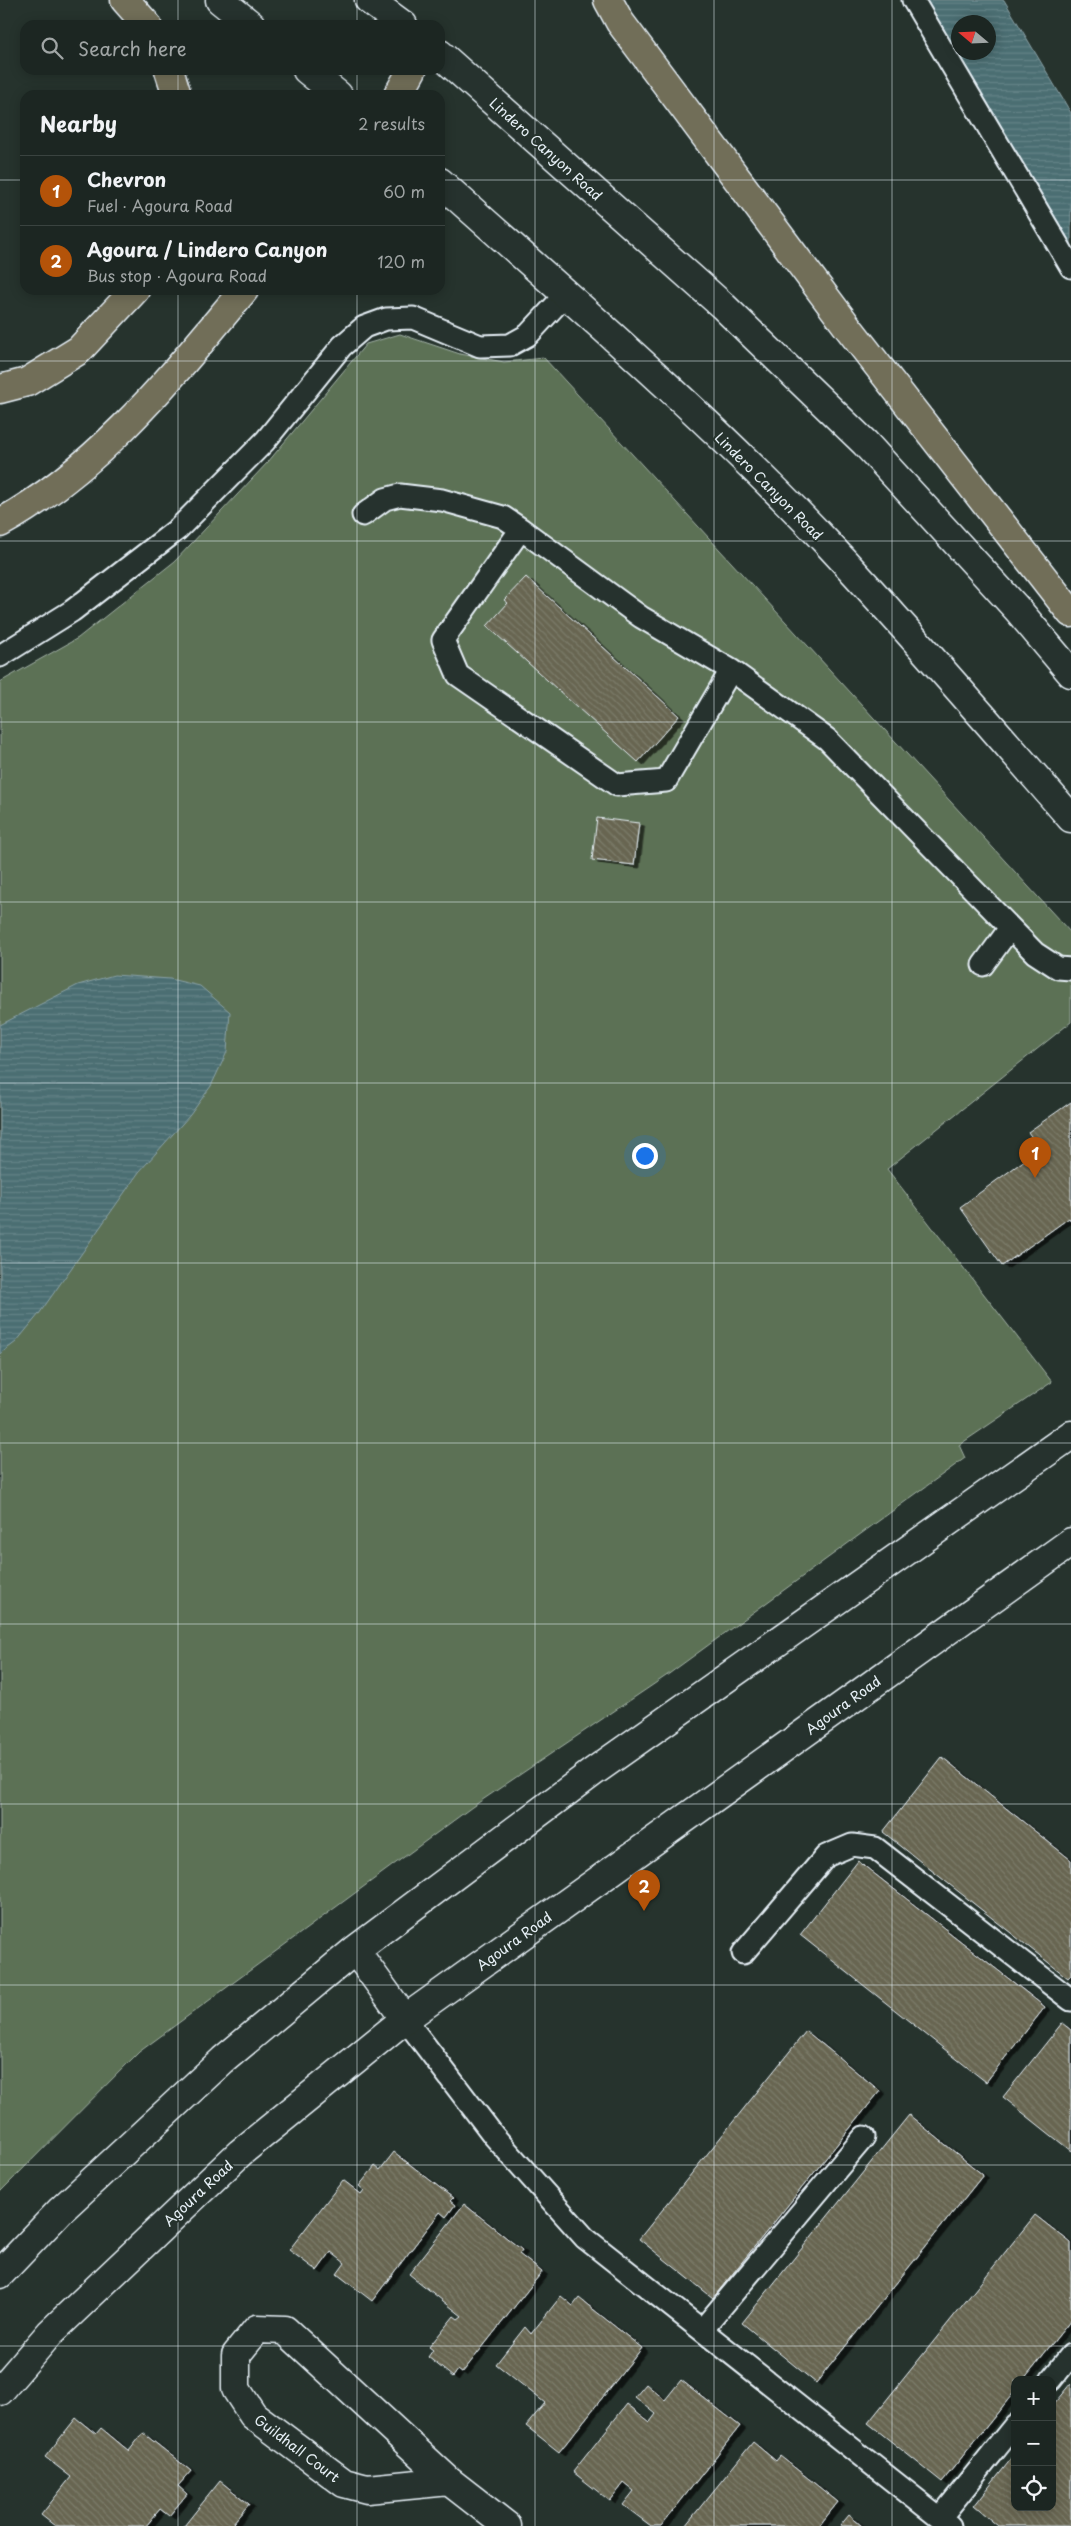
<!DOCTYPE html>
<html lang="en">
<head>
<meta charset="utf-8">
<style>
	body { margin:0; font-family:"Playpen Sans",sans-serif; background:#29322f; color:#f1f3f6 }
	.controls { position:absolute; right:15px; bottom:15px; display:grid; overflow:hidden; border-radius:10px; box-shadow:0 2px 12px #0003 }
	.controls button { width:45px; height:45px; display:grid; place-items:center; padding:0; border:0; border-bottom:1px solid #3a4340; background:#1c2622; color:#f1f3f6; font:25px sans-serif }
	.compass { position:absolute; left:951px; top:15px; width:45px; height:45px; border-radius:50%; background:#1c2622; box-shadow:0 2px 12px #0003; rotate:289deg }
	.you { position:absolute; left:644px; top:1155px; width:18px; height:18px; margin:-12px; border:4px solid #fff; border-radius:50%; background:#1a73e8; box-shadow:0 0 0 8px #1a73e833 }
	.badge { display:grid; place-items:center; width:32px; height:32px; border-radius:50%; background:#b45309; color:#fff; font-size:16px; font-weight:700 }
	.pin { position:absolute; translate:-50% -41px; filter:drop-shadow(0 1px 2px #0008) }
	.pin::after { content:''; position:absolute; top:26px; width:18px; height:15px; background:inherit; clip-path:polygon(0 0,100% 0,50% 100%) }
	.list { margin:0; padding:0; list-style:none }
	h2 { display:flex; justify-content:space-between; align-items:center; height:65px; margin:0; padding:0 20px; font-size:21px }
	h2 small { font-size:16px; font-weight:400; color:#a0a5a5 }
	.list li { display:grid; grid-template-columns:32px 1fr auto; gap:15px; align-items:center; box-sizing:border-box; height:70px; padding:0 20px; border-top:1px solid #3a4340 }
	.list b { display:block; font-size:19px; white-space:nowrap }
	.list p { margin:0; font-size:16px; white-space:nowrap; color:#a0a5a5 }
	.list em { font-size:16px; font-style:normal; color:#a0a5a5 }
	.icon { flex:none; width:28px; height:28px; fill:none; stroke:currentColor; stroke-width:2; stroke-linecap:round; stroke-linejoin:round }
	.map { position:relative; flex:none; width:1071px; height:2526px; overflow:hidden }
	.search { position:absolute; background:#1c2622; box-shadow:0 2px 12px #0003; left:20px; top:20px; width:425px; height:55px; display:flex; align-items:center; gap:12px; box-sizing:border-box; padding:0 18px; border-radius:15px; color:#a0a5a5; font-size:19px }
	.panel { position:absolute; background:#1c2622; box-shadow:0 2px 12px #0003; left:20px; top:90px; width:425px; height:205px; border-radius:15px }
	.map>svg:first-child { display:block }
	.green { fill:#5c7155; stroke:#a2b1a6 }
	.water { fill:url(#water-rules); stroke:#8aa2a8; fill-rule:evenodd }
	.building { fill:url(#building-back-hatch); stroke:#e8f1f8; filter:url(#shadow) }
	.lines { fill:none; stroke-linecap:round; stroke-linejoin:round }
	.service-casing { stroke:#e8f1f8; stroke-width:25 }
	.minor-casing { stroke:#e8f1f8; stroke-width:31 }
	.secondary-casing { stroke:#e8f1f8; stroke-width:31 }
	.motorway-casing { stroke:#e8f1f8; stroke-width:31 }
	.service { stroke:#26332d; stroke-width:21 }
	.minor { stroke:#26332d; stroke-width:28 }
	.secondary { stroke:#26332d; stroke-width:28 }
	.motorway { stroke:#716e59; stroke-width:28 }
	.grid { fill:none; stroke:#e8f1f8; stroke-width:1; stroke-opacity:0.55 }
	.labels { text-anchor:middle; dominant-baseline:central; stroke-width:4; stroke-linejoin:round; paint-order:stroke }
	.street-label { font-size:14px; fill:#e8f1f8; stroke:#26332d }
</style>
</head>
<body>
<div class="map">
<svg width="1071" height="2526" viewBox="0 0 1071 2526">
	<defs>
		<pattern id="water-rules" width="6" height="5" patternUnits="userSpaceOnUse" patternTransform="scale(1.25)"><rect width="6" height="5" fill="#4b6e72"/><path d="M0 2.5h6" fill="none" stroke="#658387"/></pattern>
		<pattern id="building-back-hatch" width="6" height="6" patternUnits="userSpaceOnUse" patternTransform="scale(1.25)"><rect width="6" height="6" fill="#676551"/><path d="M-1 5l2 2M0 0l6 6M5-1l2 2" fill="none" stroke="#7d7c6b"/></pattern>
		<filter id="shadow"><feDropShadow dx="5.5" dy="3" stdDeviation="0" flood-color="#0009"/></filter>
	</defs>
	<rect width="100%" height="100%" fill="#26332d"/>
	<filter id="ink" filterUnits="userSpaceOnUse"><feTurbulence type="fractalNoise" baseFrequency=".02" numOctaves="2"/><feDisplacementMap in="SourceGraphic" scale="10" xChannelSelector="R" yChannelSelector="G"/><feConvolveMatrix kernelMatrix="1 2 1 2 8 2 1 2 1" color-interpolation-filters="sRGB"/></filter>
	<g filter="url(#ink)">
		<path class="green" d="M 400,334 L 460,354 L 504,362 L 544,358 L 1071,933 L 1071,1022 L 887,1169 L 1052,1382 L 959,1445 L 965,1458 L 666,1676 L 472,1807 L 139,2052 L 0,2192 L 0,682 L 78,638 L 175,561 L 268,462 L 366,344 Z"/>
		<path class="water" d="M 924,0 L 1004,0 L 1071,113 L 1071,244 ZM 958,22 L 988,22 L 988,52 L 958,52 Z
			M 114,975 L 170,979 L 200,986 L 230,1012 L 227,1052 L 211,1086 L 190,1115 L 139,1172 L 39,1314 L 16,1342 L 0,1354 L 0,1025 L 78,985 Z"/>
		<path class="building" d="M 526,577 L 679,716 L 638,762 L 487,626 L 508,603 L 504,600 Z
			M 597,818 L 639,823 L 634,865 L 592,860 Z
			M 1071,1102 L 1071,1221 L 1069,1218 L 1002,1266 L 960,1207 L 1040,1149 L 1028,1132 Z
			M 942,1757 L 1071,1860 L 1071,1975 L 1068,1978 L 883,1832 Z
			M 858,1861 L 1045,2007 L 986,2082 L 800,1935 Z
			M 1062,2023 L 1071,2030 L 1071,2151 L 1003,2097 Z
			M 806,2031 L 880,2091 L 713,2298 L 639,2239 Z
			M 909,2115 L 983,2175 L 816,2383 L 742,2323 Z
			M 394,2152 L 453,2198 L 450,2201 L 455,2205 L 446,2217 L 440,2212 L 372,2301 L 337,2274 L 345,2263 L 331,2252 L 317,2271 L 289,2250 L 343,2180 L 361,2194 L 364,2190 L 359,2186 L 375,2166 L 380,2170 Z
			M 464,2204 L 522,2250 L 519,2254 L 542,2272 L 462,2373 L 458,2370 L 453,2377 L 428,2357 L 433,2350 L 429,2347 L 454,2316 L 458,2319 L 462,2316 L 409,2274 Z
			M 1035,2215 L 1071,2243 L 1071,2320 L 1023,2380 L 1015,2380 L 1015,2391 L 942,2482 L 868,2423 Z
			M 561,2296 L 573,2306 L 579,2298 L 642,2348 L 559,2452 L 526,2426 L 545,2403 L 496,2364 L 525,2327 L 531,2334 Z
			M 681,2380 L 740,2426 L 661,2526 L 651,2526 L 623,2505 L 634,2491 L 624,2483 L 610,2501 L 573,2472 L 627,2404 L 650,2422 L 656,2414 L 635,2397 L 646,2384 L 665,2400 Z
			M 1071,2383 L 1071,2526 L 998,2526 L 974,2506 L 1015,2454 L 1015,2507 L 1052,2507 L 1052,2406 Z
			M 76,2418 L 96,2434 L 101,2428 L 129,2451 L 143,2433 L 191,2471 L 178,2486 L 187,2494 L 169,2516 L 160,2509 L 146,2526 L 55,2526 L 41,2515 L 71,2477 L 45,2457 Z
			M 753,2442 L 776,2461 L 780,2456 L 838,2502 L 819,2526 L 685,2526 Z
			M 220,2481 L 249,2504 L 233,2523 L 236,2526 L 184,2526 Z
			M 849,2515 L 862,2526 L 840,2526 Z"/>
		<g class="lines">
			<defs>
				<path id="service" d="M 913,0 L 1071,267
					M 363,515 L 385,499 L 400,495 L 442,500 L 503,517 L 521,529
					M 0,656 L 72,611 L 178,529 L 265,441 L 342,346 L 364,327 L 386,319 L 413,318 L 480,346 L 510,345 L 528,335 L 566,294
					M 731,670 L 666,781 L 617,785 L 458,675 L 443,640 L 521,529 L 641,617 L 731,670 L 827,739 L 1035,953 L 1058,968 L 1071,969
					M 983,965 L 1010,928
					M 743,1953 L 826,1856 L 852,1845 L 875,1848 L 1071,2000
					M 405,2019 L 494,2136 L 585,2238 L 950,2526
					M 702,2330 L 864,2137
					M 1051,2380 L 1071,2355
					M 940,2518 L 1015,2425"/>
				<path id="minor" d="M 449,2481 L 367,2489 L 344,2483 L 253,2415 L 236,2389 L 236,2355 L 257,2329 L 285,2330 L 449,2481 L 507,2526"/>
				<path id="secondary" d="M 220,0 L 251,25
					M 369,0 L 403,25
					M 440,54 L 723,306 L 865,443 L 1018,610 L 1071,673
					M 307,70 L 338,95
					M 440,182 C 572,300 707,416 829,545 C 912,634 991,726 1071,818
					M 355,1950 L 405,2019
					M 0,2274 L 61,2210 L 223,2060 L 355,1950 L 593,1772 L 1071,1435
					M 0,2391 L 50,2333 L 240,2153 L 405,2019 L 1071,1542"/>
				<path id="motorway" d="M 125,0 L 147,25
					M 608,0 L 620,22 L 847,326 L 1071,613
					M 169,70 L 177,95
					M 398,95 L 412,70
					M 0,389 L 27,382 L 79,350 L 135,290
					M 0,523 C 100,468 172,376 244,290"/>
			</defs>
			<use href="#service" class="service-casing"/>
			<use href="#minor" class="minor-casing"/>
			<use href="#secondary" class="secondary-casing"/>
			<use href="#motorway" class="motorway-casing"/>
			<use href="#service" class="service"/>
			<use href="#minor" class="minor"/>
			<use href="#secondary" class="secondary"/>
			<use href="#motorway" class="motorway"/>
		</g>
	</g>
	<path class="grid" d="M 178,0 L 178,25M 357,0 L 357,25M 535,0 L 535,2526M 714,0 L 714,2526M 892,0 L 892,2526M 178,70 L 178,95M 357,70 L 357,95M 0,180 L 25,180M 440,180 L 1071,180M 178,290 L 178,2526M 357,290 L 357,2526M 0,361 L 1071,361M 0,541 L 1071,541M 0,722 L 1071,722M 0,902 L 1071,902M 0,1083 L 1071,1083M 0,1263 L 1071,1263M 0,1443 L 1071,1443M 0,1624 L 1071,1624M 0,1804 L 1071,1804M 0,1985 L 1071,1985M 0,2165 L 1071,2165M 0,2346 L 1071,2346"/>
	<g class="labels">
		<g class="street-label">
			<text transform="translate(546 149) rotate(42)">Lindero Canyon Road</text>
			<text transform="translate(769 486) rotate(45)">Lindero Canyon Road</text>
			<text transform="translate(843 1705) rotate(-36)">Agoura Road</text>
			<text transform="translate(514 1941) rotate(-36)">Agoura Road</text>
			<text transform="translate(198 2193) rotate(-43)">Agoura Road</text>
			<text transform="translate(297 2448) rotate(37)">Guildhall Court</text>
		</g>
	</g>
</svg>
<div class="controls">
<button>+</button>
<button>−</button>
<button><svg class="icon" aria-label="locate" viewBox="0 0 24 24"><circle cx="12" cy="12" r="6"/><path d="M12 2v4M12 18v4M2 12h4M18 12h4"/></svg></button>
</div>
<svg class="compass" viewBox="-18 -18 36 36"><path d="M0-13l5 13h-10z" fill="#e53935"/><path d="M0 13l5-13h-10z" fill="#a0a5a5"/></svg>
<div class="you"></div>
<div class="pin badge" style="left:1035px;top:1178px">1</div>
<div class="pin badge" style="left:644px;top:1911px">2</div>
<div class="search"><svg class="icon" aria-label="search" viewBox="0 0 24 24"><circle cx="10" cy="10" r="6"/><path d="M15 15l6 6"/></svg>Search here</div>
<section class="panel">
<h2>Nearby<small>2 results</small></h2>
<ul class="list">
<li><span class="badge">1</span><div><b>Chevron</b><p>Fuel · Agoura Road</p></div><em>60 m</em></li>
<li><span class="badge">2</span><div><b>Agoura / Lindero Canyon</b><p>Bus stop · Agoura Road</p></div><em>120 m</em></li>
</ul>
</section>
</div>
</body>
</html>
